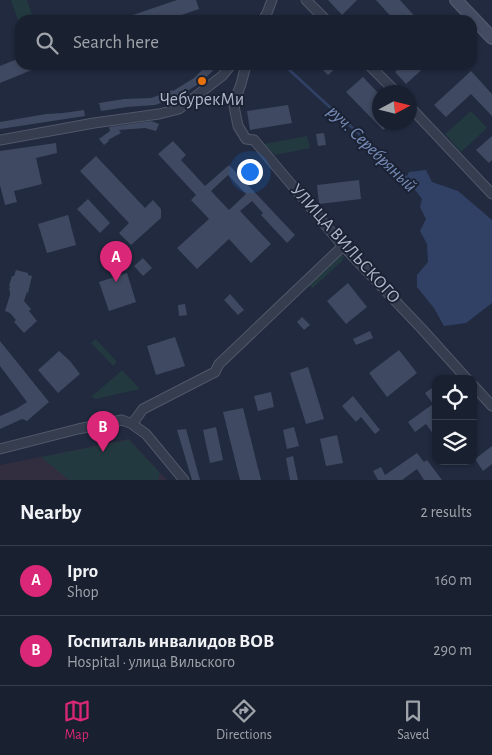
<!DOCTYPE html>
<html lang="en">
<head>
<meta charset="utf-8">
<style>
	body { margin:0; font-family:"Alegreya Sans",sans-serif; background:#222837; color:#f1f3f6 }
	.controls { position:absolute; right:15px; bottom:15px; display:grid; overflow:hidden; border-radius:10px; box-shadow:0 1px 4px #0004 }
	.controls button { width:45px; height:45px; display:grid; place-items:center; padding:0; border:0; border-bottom:1px solid #373e4b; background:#19202f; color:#f1f3f6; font:25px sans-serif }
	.compass { position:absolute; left:372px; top:85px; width:45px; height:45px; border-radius:50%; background:#19202f; box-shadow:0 1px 4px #0004; rotate:83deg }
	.you { position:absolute; left:249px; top:171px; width:18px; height:18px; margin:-12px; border:4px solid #fff; border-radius:50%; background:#1a73e8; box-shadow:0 0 0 8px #1a73e833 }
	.badge { display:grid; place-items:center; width:32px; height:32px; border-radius:50%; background:#db2777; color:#fff; font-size:16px; font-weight:700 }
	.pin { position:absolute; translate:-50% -41px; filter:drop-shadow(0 1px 2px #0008) }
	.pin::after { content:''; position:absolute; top:26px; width:18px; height:15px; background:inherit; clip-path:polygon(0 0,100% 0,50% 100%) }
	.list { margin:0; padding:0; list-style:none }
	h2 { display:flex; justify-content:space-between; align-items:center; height:65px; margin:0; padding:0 20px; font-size:21px }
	h2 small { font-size:16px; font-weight:400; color:#9fa3aa }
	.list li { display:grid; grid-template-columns:32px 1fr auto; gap:15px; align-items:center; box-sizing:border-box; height:70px; padding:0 20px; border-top:1px solid #373e4b }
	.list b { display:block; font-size:19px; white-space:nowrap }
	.list p { margin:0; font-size:16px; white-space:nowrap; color:#9fa3aa }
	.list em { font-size:16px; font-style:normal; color:#9fa3aa }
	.icon { flex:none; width:28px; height:28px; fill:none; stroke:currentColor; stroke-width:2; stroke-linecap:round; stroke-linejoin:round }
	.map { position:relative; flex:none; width:492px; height:480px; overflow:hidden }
	.search { position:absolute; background:#19202f; box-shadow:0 1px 4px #0004; left:15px; right:15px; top:15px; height:55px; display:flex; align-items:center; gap:12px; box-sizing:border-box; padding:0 18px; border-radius:15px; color:#9fa3aa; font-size:19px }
	.sheet { height:205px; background:#19202f }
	nav { display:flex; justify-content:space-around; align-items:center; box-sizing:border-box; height:70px; border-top:1px solid #373e4b; background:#19202f; font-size:14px; color:#9fa3aa }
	nav a { display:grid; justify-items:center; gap:2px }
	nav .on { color:#db2777 }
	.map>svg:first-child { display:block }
	.medical { fill:#322e3f }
	.green { fill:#233940 }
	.water { fill:#314166 }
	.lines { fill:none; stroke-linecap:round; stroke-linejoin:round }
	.stream { stroke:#314166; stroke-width:2.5 }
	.building { fill:#3f4961; fill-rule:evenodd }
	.street-casing { stroke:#505769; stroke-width:11 }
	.secondary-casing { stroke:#505769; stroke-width:14 }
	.street { stroke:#353d4f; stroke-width:9 }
	.secondary { stroke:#424b62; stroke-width:11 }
	.food-dot { fill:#e8710a; stroke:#1a2233; stroke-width:2 }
	.labels { text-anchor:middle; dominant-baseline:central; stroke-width:4; stroke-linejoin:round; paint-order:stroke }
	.poi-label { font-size:18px; fill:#b1b7ca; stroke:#1a2233 }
	.street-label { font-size:18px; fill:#b1b7ca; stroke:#1a2233 }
	.water-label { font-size:19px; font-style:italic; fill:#7589b5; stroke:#1a2233 }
</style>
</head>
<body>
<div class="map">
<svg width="492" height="480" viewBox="0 0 492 480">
	<rect width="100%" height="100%" fill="#212a3f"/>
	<path class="medical" d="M 129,439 L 167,480 L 0,480 L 0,465 Z"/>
	<path class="green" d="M 11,0 L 27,0 L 32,14 L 25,16 L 26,20 L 20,20 L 20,26 Z
		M 471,111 L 487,128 L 461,152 L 445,134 Z
		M 307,136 L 310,148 L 275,155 L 264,144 Z
		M 340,253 L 344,257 L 342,261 L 313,288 L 307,283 Z
		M 96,339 L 117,362 L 113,366 L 91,343 Z
		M 122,370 L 140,389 L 96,399 L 91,397 Z
		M 129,440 L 160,473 L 158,480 L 69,480 L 41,457 Z"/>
	<path class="water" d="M 426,170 L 432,182 L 458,191 L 492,220 L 492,303 L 466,323 L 444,326 L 434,308 L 417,287 L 417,275 L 428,262 L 427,244 L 420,231 L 426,219 L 420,207 L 422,199 L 406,178 L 409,172 Z"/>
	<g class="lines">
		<path class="stream" d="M 284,65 L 408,179"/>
	</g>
	<path class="building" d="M 177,0 L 196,0 L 199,9 L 167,20 L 121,20 L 121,19 Z
		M 328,0 L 357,0 L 342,15 Z
		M 376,0 L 400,0 L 418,20 L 394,20 Z
		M 20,58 L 20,65 L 44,65 L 0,83 L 0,66 Z
		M 207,65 L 212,65 L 216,68 L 200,83 L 178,97 L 155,105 L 127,107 L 101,111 L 99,103 L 124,99 L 151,98 L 173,90 L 173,91 L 194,78 Z
		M 318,65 L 339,65 L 328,75 Z
		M 402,65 L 427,65 L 406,84 L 395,72 Z
		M 471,71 L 492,94 L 492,116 L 471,94 L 446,117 L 434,105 Z
		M 363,77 L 380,95 L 380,122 L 392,122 L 383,130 L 346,92 Z
		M 288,105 L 292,123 L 250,130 L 247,111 Z
		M 84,110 L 85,116 L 0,129 L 0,122 L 46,114 L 63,113 Z
		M 151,121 L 159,124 L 156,131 L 145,128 L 119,130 L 121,133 L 108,140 L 109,141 L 104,145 L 99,139 L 110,131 L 109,127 Z
		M 324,133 L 326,145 L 318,146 L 316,134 Z
		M 492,136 L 492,160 L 489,163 L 476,150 Z
		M 173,141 L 186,155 L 181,160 L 205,186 L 229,165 L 295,235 L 287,243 L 261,215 L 263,213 L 252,201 L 240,211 L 271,244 L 251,263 L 229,239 L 197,269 L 177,248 L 209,219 L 191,200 L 196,195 L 158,154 ZM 228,175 L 246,194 L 229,210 L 211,191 Z
		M 56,143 L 57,153 L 36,158 L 42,184 L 14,191 L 17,202 L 5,205 L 0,185 L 0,151 Z
		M 96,156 L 145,208 L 153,200 L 161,209 L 161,218 L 131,245 L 119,233 L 129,223 L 80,171 Z
		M 359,180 L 361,199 L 319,204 L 317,185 Z
		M 88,199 L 110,223 L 100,233 L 77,209 Z
		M 68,215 L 76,245 L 47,253 L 38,224 Z
		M 143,258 L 152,268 L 143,276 L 134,266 Z
		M 16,270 L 28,273 L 28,275 L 32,276 L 28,293 L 27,292 L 24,301 L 31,309 L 29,311 L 37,321 L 24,333 L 14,322 L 16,320 L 10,313 L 5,311 L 10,295 L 10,291 L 9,290 L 10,286 L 9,286 L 12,276 L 14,276 Z
		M 127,273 L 136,302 L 109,311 L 99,282 Z
		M 348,283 L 367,307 L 346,324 L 327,301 Z
		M 230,294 L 244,310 L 238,315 L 224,300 Z
		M 185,304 L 187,315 L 179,316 L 178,305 Z
		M 302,317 L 310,325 L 304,330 L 297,322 Z
		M 370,331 L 373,338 L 356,345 L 353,339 Z
		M 175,337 L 185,366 L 156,375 L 147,346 Z
		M 0,341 L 49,402 L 27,421 L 22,419 L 0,429 L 0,416 L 16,409 L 27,402 L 0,366 Z
		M 399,350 L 417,373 L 387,397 L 369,373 Z
		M 59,351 L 70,361 L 80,374 L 58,393 L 38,370 Z
		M 308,367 L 324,419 L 306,424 L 290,373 Z
		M 436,385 L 436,438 L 426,424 L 415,432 L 408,422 L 433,404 L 425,393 Z
		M 271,392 L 274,407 L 258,411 L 254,396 Z
		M 353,396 L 380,430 L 375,434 L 361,417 L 356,422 L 342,406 Z
		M 243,408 L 261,480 L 240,480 L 223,412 Z
		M 216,427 L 223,460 L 210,463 L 203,430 Z
		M 294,427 L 299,446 L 287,449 L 283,430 Z
		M 186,429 L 200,480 L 192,480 L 177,430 Z
		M 337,435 L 343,463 L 326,466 L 320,439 Z
		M 492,446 L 492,464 L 483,471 L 475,459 Z
		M 417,453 L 424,462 L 427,460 L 442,480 L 424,480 L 417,469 L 402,480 L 378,480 L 373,471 L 381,467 L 385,475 Z
		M 293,456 L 298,480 L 290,480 L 286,458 Z"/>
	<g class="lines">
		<defs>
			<path id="street" d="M 306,0 L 326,20
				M 263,20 L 267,13 L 272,0
				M 246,65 L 241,84 L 235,100 L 234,106 L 238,126 L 246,139 L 254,140 L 343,246 L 422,329 L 467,379
				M 369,65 L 396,92
				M 410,107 L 492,194
				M 0,140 L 94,123 L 159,114 L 179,109 L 222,76 L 231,65
				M 473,385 L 492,406
				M 132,424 L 143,409 L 215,372 L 219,364 L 343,246
				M 0,449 L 78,429 L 122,420 L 132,424 L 146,434 L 184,480"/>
			<path id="secondary" d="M 456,0 L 492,38"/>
		</defs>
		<use href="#street" class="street-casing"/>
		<use href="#secondary" class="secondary-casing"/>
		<use href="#street" class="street"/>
		<use href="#secondary" class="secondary"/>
	</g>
	<circle class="food-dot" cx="202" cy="81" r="5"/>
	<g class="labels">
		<g class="poi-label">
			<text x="202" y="100">ЧебурекМи</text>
		</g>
		<g class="street-label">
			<text transform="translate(345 244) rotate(48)">УЛИЦА ВИЛЬСКОГО</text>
		</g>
		<g class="water-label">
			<text transform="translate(372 149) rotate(44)">руч. Серебряный</text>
		</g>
	</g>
</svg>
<div class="controls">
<button><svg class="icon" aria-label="locate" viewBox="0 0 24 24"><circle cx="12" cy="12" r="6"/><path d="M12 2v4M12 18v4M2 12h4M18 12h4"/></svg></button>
<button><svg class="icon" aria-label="layers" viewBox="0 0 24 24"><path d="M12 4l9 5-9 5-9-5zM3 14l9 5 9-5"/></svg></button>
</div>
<svg class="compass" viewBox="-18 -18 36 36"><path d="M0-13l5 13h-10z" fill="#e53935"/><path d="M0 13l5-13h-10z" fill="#9fa3aa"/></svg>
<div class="you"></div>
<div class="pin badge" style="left:116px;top:282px">A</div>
<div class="pin badge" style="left:103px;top:452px">B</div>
<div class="search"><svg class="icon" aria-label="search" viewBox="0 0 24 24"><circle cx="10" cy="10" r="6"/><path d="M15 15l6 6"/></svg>Search here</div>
</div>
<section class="sheet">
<h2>Nearby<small>2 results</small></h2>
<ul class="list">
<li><span class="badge">A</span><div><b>Ipro</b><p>Shop</p></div><em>160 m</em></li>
<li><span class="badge">B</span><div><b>Госпиталь инвалидов ВОВ</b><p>Hospital · улица Вильского</p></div><em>290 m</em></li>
</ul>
</section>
<nav>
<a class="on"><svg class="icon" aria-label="map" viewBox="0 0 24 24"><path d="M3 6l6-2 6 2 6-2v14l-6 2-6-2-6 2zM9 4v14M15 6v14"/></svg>Map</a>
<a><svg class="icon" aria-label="directions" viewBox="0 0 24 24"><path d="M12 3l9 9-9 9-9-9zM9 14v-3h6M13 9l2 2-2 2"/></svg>Directions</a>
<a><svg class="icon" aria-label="saved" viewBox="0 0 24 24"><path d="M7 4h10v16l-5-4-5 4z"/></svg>Saved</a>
</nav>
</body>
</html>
